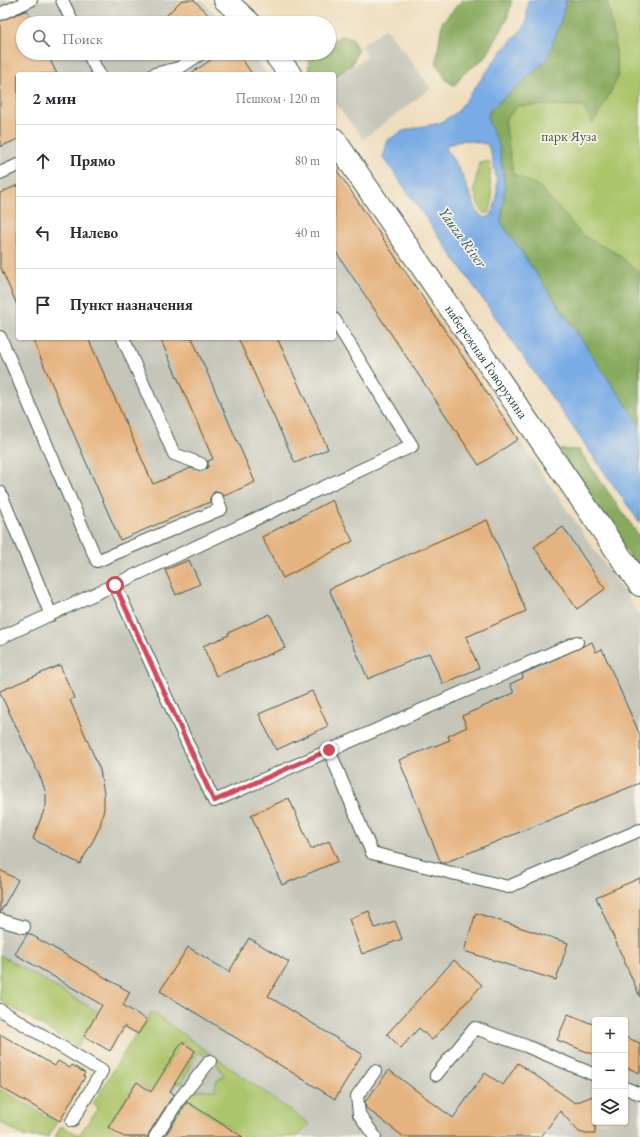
<!DOCTYPE html>
<html lang="ru">
<head>
<meta charset="utf-8">
<style>
	body { margin:0; font-family:"EB Garamond",serif; background:#f2f2f3; color:#2b2b33 }
	.controls { position:absolute; right:12px; bottom:12px; display:grid; overflow:hidden; border-radius:4px; box-shadow:0 1px 3px #0004 }
	.controls button { width:36px; height:36px; display:grid; place-items:center; padding:0; border:0; border-bottom:1px solid #e1e1e2; background:#fff; color:#2b2b33; font:20px sans-serif }
	.stop { position:absolute; width:12px; height:12px; margin:-9px; border:3px solid #d1495b; border-radius:50%; background:#fff }
	.stop.end { background:#d1495b; border-color:#fff; box-shadow:0 1px 4px #0008 }
	.list { margin:0; padding:0; list-style:none }
	h2 { display:flex; justify-content:space-between; align-items:center; height:52px; margin:0; padding:0 16px; font-size:17px }
	h2 small { font-size:13px; font-weight:400; color:#7c7c81 }
	.list li { display:grid; grid-template-columns:26px 1fr auto; gap:12px; align-items:center; box-sizing:border-box; height:72px; padding:0 16px; border-top:1px solid #e1e1e2 }
	.list b { display:block; font-size:15px; white-space:nowrap }
	.list em { font-size:13px; font-style:normal; color:#7c7c81 }
	.icon { flex:none; width:22px; height:22px; fill:none; stroke:currentColor; stroke-width:2; stroke-linecap:round; stroke-linejoin:round }
	.map { position:relative; flex:none; width:640px; height:1137px; overflow:hidden }
	.search { position:absolute; background:#fff; box-shadow:0 1px 3px #0004; left:16px; top:16px; width:320px; height:44px; display:flex; align-items:center; gap:10px; box-sizing:border-box; padding:0 14px; border-radius:22px; color:#7c7c81; font-size:15px }
	.panel { position:absolute; background:#fff; box-shadow:0 1px 3px #0004; left:16px; top:72px; width:320px; height:268px; border-radius:4px }
	.map>svg:first-child { display:block }
	.industrial { fill:#c5c5b9; fill-rule:evenodd }
	.green { fill:#abc56a; stroke:#65814f; fill-rule:evenodd }
	.forest { fill:#88aa5e; stroke:#547449 }
	.water { fill:#79abe5; stroke:#4c748c; fill-rule:evenodd }
	.building { fill:#e5b37f }
	.lines { fill:none; stroke-linecap:round; stroke-linejoin:round }
	.service-casing { stroke:#3e5549; stroke-width:14 }
	.minor-casing { stroke:#3e5549; stroke-width:24 }
	.service { stroke:#fff; stroke-width:12 }
	.minor { stroke:#fff; stroke-width:22 }
	.route { stroke:#d1495b; stroke-width:5 }
	.labels { text-anchor:middle; dominant-baseline:central; stroke-width:3.5; stroke-linejoin:round; paint-order:stroke }
	.park-label { font-size:14px; fill:#3b583f; stroke:#f7f3e8 }
	.street-label { font-size:14px; fill:#1f3d34; stroke:#f7f3e8 }
	.water-label { font-size:15px; font-style:italic; fill:#365860; stroke:#f7f3e8 }
</style>
</head>
<body>
<div class="map">
<svg width="640" height="1137" viewBox="0 0 640 1137">
	<rect width="100%" height="100%" fill="#f7f3e8"/>
	<filter id="ink" filterUnits="userSpaceOnUse"><feTurbulence type="fractalNoise" baseFrequency=".025" numOctaves="2"/><feDisplacementMap in="SourceGraphic" scale="8" xChannelSelector="R" yChannelSelector="G"/><feConvolveMatrix kernelMatrix="1 2 1 2 8 2 1 2 1" color-interpolation-filters="sRGB"/></filter>
	<filter id="wash" filterUnits="userSpaceOnUse"><feTurbulence type="fractalNoise" baseFrequency=".012" numOctaves="4" result="noise"/><feDisplacementMap in="SourceGraphic" scale="16" xChannelSelector="R" yChannelSelector="G"/><feGaussianBlur stdDeviation="0.9" result="paint"/><feColorMatrix in="noise" values="0 0 0 0 0 0 0 0 0 0 0 0 0 0 0 0 0 1.4 0 .05"/><feComposite in="paint" operator="in"/></filter>
	<g filter="url(#wash)">
		<rect width="100%" height="100%" fill="#efdebe"/>
		<path class="industrial" d="M 0,0 L 201,0 L 225,23 L 23,23 L 23,53 L 251,53 L 267,74 L 18,74 L 18,338 L 334,338 L 334,166 L 518,439 L 640,616 L 640,1137 L 78,1137 L 143,1039 L 0,955 ZM 595,1020 L 625,1020 L 625,1122 L 595,1122 Z
			M 386,28 L 431,88 L 363,139 L 334,101 L 334,80 L 367,56 L 361,46 Z"/>
		<path class="green" d="M 566,0 L 640,0 L 640,425 L 501,222 L 505,187 L 499,146 L 487,118 L 490,110 L 547,60 L 562,18 Z
			M 485,161 L 490,163 C 492,171 489,176 490,183 C 492,195 494,200 489,212 L 484,214 L 479,206 L 474,190 L 479,162 Z
			M 0,955 L 124,1027 L 120,1033 L 94,1019 L 78,1047 L 0,1000 Z
			M 152,1012 L 309,1124 L 297,1137 L 231,1137 L 234,1131 L 192,1105 L 171,1137 L 166,1135 L 166,1132 L 193,1090 L 215,1090 L 216,1081 L 224,1076 L 216,1062 L 199,1052 L 189,1067 L 182,1084 L 177,1082 L 170,1094 L 174,1098 L 147,1137 L 162,1099 L 137,1082 L 108,1127 L 124,1137 L 55,1137 L 61,1126 L 79,1135 L 98,1108 L 93,1104 L 136,1033 L 138,1034 ZM 182,1042 L 195,1051 L 175,1082 L 162,1074 Z
			M 0,1089 L 57,1122 L 48,1137 L 25,1137 L 0,1122 Z"/>
		<path class="forest" d="M 462,0 L 512,0 L 507,20 L 486,57 L 461,76 L 455,86 L 446,80 L 436,63 L 442,22 Z
			M 566,0 L 606,0 L 609,7 L 615,43 L 618,77 L 605,103 L 593,123 L 582,106 L 553,105 L 518,106 L 505,120 L 513,174 L 540,187 L 583,236 L 618,254 L 640,274 L 640,425 L 501,222 L 505,187 L 499,146 L 487,118 L 490,110 L 547,60 L 562,18 Z
			M 340,36 L 351,37 L 358,50 L 352,65 L 334,78 L 334,74 L 309,74 L 308,57 L 314,53 L 329,53 L 329,43 Z
			M 560,449 L 579,450 L 640,537 L 640,571 L 570,471 Z"/>
		<path class="water" d="M 528,0 L 566,0 L 562,18 L 547,60 L 490,110 L 487,118 L 499,146 L 505,187 L 501,222 L 640,425 L 640,523 L 383,157 L 388,140 L 403,131 L 419,127 L 440,123 L 457,112 L 505,47 L 526,25 ZM 465,140 L 487,144 C 492,152 498,181 497,191 C 497,200 494,208 491,216 L 484,218 L 478,213 L 460,171 L 446,148 L 447,145 Z"/>
		<g id="blocks">
			<path class="building" d="M 182,0 L 194,0 L 216,23 L 159,23 Z
				M 27,10 L 33,23 L 23,23 L 23,53 L 47,53 L 57,74 L 18,74 L 18,139 L 0,147 L 0,21 Z
				M 221,53 L 238,53 L 252,74 L 190,74 Z
				M 334,166 L 518,439 L 479,465 L 334,249 Z
				M 18,185 L 18,307 L 0,266 L 0,193 Z
				M 32,338 L 88,338 L 153,484 L 191,468 L 203,471 L 208,467 L 208,461 L 213,459 L 160,338 L 192,338 L 255,482 L 224,496 L 218,492 L 214,492 L 210,498 L 210,502 L 120,540 Z
				M 238,338 L 277,338 L 328,449 L 295,463 Z
				M 332,500 L 353,541 L 283,578 L 262,537 Z
				M 487,520 L 526,611 L 466,637 L 479,668 L 443,684 L 429,653 L 368,679 L 329,589 Z
				M 563,527 L 605,589 L 577,609 L 534,547 Z
				M 189,560 L 200,584 L 176,595 L 165,570 Z
				M 270,614 L 285,648 L 216,676 L 203,646 L 229,635 L 228,633 Z
				M 592,642 L 596,652 L 602,649 L 640,735 L 640,783 L 444,863 L 441,863 L 399,760 L 450,740 L 448,736 L 467,727 L 462,716 L 514,693 L 510,684 L 523,678 L 522,674 Z
				M 60,665 L 74,698 L 70,700 L 100,770 L 104,794 L 104,809 L 100,826 L 94,839 L 80,864 L 33,839 L 46,805 L 46,794 L 42,781 L 0,693 L 0,691 Z
				M 312,691 L 328,726 L 276,750 L 259,714 Z
				M 289,798 L 311,849 L 329,841 L 338,861 L 282,885 L 251,815 Z
				M 0,870 L 18,880 L 0,913 Z
				M 640,878 L 640,997 L 596,897 Z
				M 369,911 L 375,928 L 395,921 L 402,939 L 362,954 L 349,919 Z
				M 476,913 L 568,943 L 556,980 L 464,951 Z
				M 28,933 L 130,992 L 123,1005 L 147,1020 L 138,1034 L 124,1026 L 110,1051 L 84,1036 L 102,1005 L 15,954 Z
				M 249,938 L 289,962 L 268,996 L 362,1054 L 335,1099 L 160,991 L 188,947 L 229,972 Z
				M 454,960 L 482,985 L 432,1040 L 419,1028 L 401,1048 L 387,1034 Z
				M 568,1014 L 595,1025 L 595,1055 L 557,1040 Z
				M 0,1034 L 55,1066 L 58,1061 L 70,1068 L 72,1065 L 85,1073 L 83,1076 L 85,1077 L 60,1121 L 0,1087 Z
				M 625,1037 L 640,1043 L 640,1073 L 625,1067 Z
				M 182,1042 L 195,1051 L 170,1091 L 174,1094 L 149,1133 L 148,1137 L 124,1137 L 108,1127 L 137,1082 L 151,1092 Z
				M 518,1063 L 575,1103 L 595,1095 L 595,1134 L 586,1134 L 579,1132 L 560,1111 L 541,1137 L 404,1137 L 366,1108 L 365,1102 L 389,1070 L 453,1118 L 485,1073 L 503,1085 Z
				M 187,1102 L 243,1137 L 164,1137 Z"/>
		</g>
	</g>
	<g filter="url(#ink)">
		<use href="#blocks" fill-opacity="0" stroke="#3e5549" stroke-width="1"/>
		<g class="lines">
			<defs>
				<path id="service" d="M 62,0 L 73,23
					M 0,14 L 31,0
					M 88,53 L 99,74
					M 154,74 L 179,68 L 202,53
					M 0,173 L 18,165
					M 0,337 L 97,561 L 221,509 L 217,499
					M 123,338 L 174,454 L 201,464
					M 0,492 L 51,615
					M 115,585 L 214,801 L 577,642
					M 0,638 L 412,446 L 334,319
					M 329,750 L 372,853 L 508,887 L 640,830
					M 0,920 L 24,927
					M 0,1010 L 102,1071 L 72,1121
					M 375,1071 L 357,1096 L 359,1114 L 375,1137
					M 436,1075 L 475,1028 L 526,1046 L 595,1075
					M 625,1088 L 640,1094
					M 155,1137 L 178,1101 L 210,1061"/>
				<g id="minor">
					<path d="M 225,0 L 250,23"/>
					<path d="M 274,53 L 290,74"/>
					<path id="s1" d="M 334,139 L 640,585"/>
				</g>
			</defs>
			<use href="#service" class="service-casing"/>
			<use href="#minor" class="minor-casing"/>
			<use href="#service" class="service"/>
			<use href="#minor" class="minor"/>
		</g>
	</g>
	<g class="lines" filter="url(#ink)">
		<path class="route" d="M 115,585 L 214,801 L 329,750"/>
	</g>
	<g class="labels">
		<g class="park-label">
			<text x="569" y="136">парк Яуза</text>
		</g>
		<g class="street-label">
			<text stroke="none"><textPath href="#s1" startOffset="270">набережная Говорухина</textPath></text>
		</g>
		<g class="water-label">
			<text transform="translate(463 237) rotate(54)">Yauza River</text>
		</g>
	</g>
</svg>
<div class="controls">
<button>+</button>
<button>−</button>
<button><svg class="icon" aria-label="layers" viewBox="0 0 24 24"><path d="M12 4l9 5-9 5-9-5zM3 14l9 5 9-5"/></svg></button>
</div>
<div class="stop" style="left:115px;top:585px"></div>
<div class="stop end" style="left:329px;top:750px"></div>
<div class="search"><svg class="icon" aria-label="search" viewBox="0 0 24 24"><circle cx="10" cy="10" r="6"/><path d="M15 15l6 6"/></svg>Поиск</div>
<section class="panel">
<h2>2 мин<small>Пешком · 120 m</small></h2>
<ul class="list">
<li><svg class="icon" aria-label="ahead" viewBox="0 0 24 24"><path d="M12 20V5M6 11l6-6 6 6"/></svg><div><b>Прямо</b></div><em>80 m</em></li>
<li><svg class="icon" aria-label="left" viewBox="0 0 24 24"><path d="M17 20v-9H6M10 6l-5 5 5 5"/></svg><div><b>Налево</b></div><em>40 m</em></li>
<li><svg class="icon" aria-label="arrive" viewBox="0 0 24 24"><path d="M6 21V4h12l-3 4 3 4H6"/></svg><div><b>Пункт назначения</b></div></li>
</ul>
</section>
</div>
</body>
</html>
